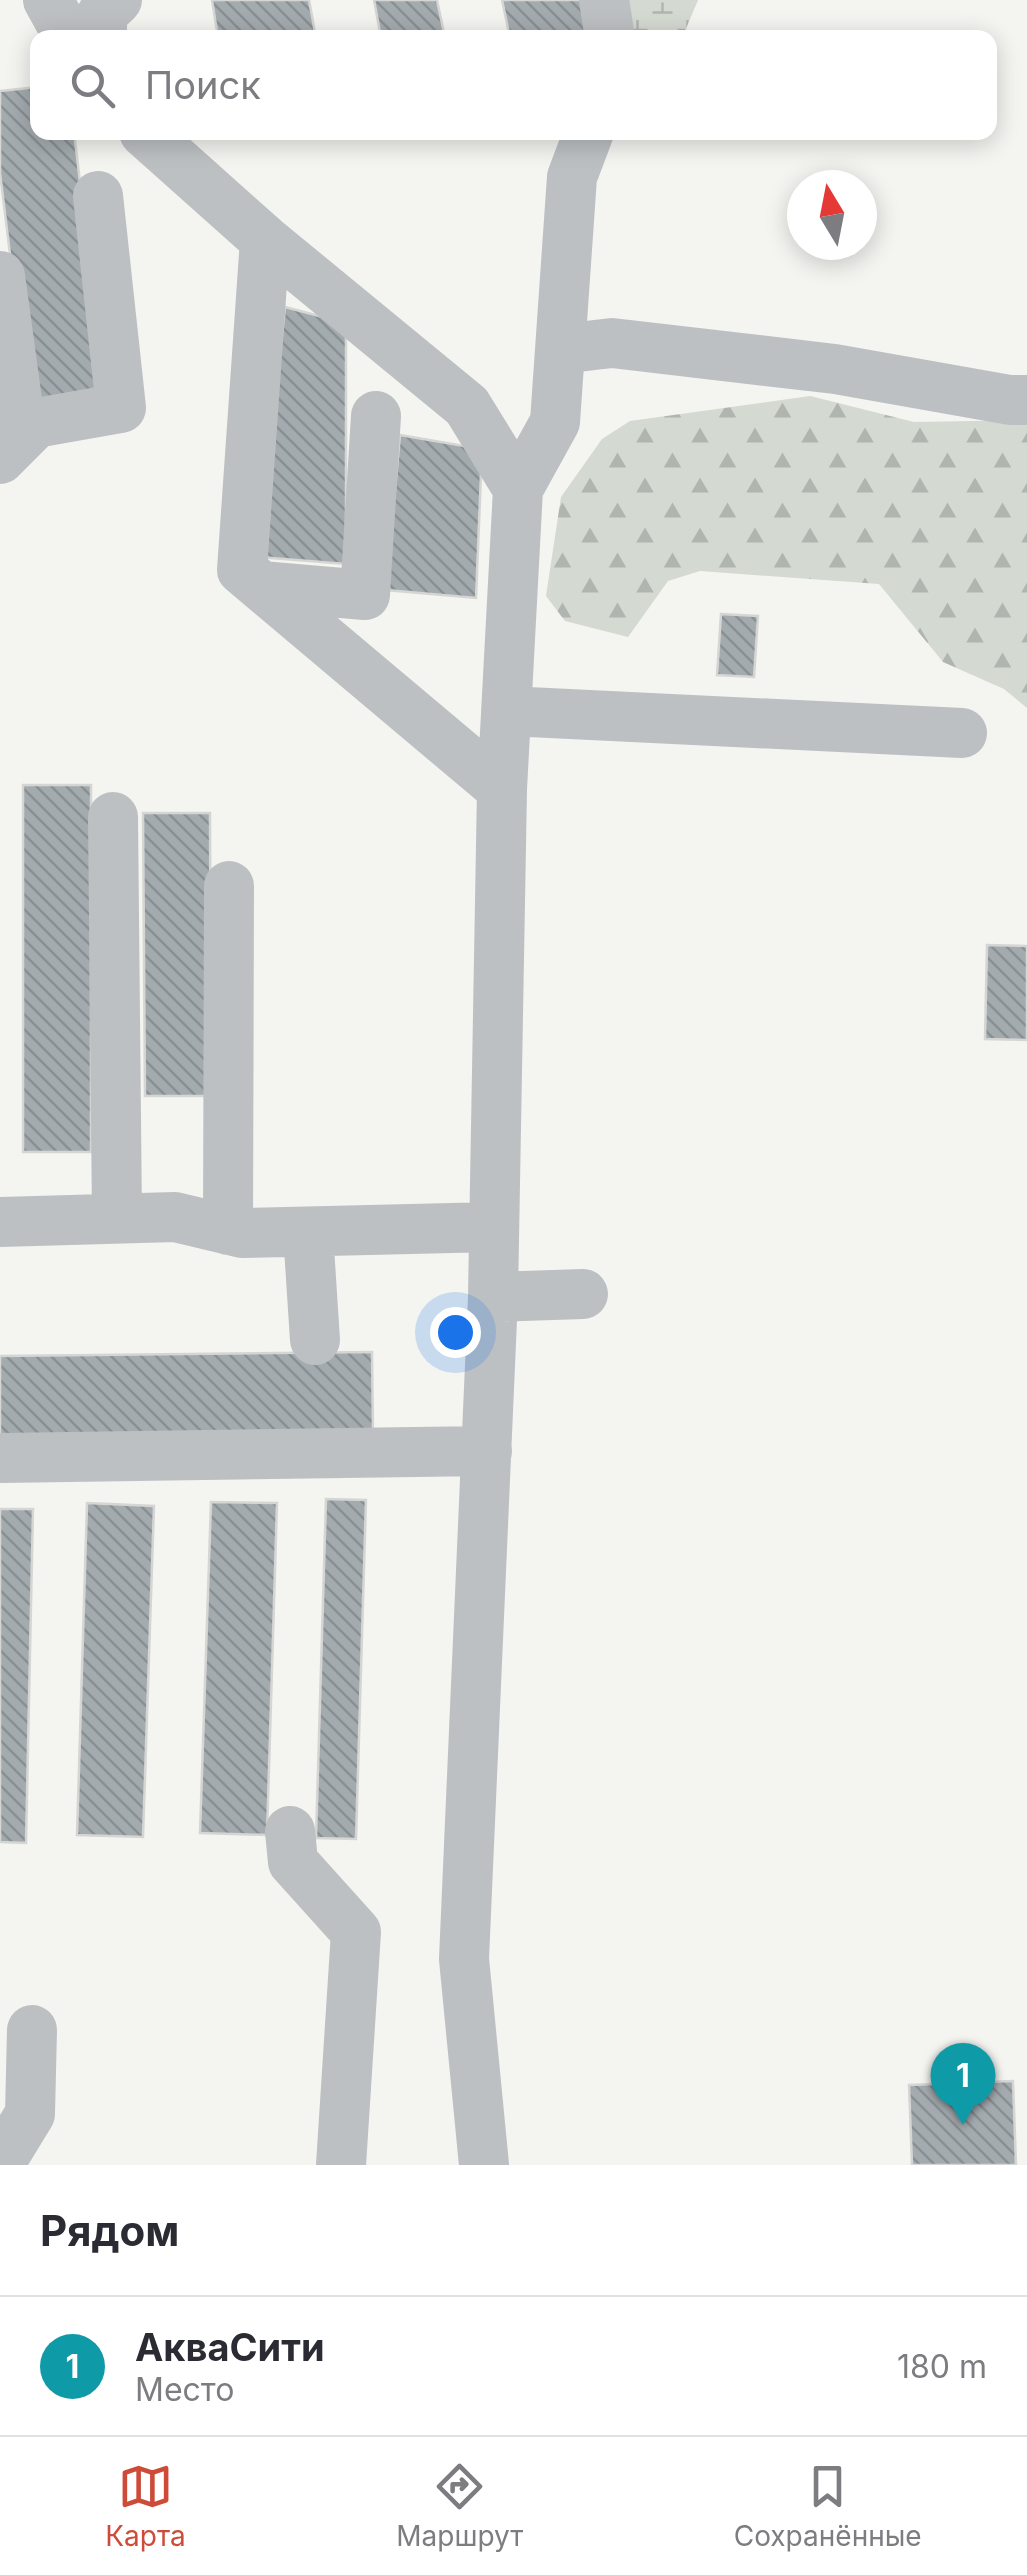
<!DOCTYPE html>
<html lang="ru">
<head>
<meta charset="utf-8">
<style>
	body { margin:0; font-family:Inter,sans-serif; background:#f2f2f3; color:#2b2b33 }
	.compass { position:absolute; left:787px; top:170px; width:90px; height:90px; border-radius:50%; background:#fff; box-shadow:0 5px 25px #0003; rotate:350deg }
	.you { position:absolute; left:455px; top:1332px; width:35px; height:35px; margin:-25px; border:8px solid #fff; border-radius:50%; background:#1a73e8; box-shadow:0 0 0 15px #1a73e833 }
	.badge { display:grid; place-items:center; width:65px; height:65px; border-radius:50%; background:#cd4b38; color:#fff; font-size:32px; font-weight:700 }
	.pin { position:absolute; translate:-50% -82px; filter:drop-shadow(0 2px 5px #0008) }
	.pin::after { content:''; position:absolute; top:52px; width:35px; height:30px; background:inherit; clip-path:polygon(0 0,100% 0,50% 100%) }
	.list { margin:0; padding:0; list-style:none }
	h2 { display:flex; justify-content:space-between; align-items:center; height:130px; margin:0; padding:0 40px; font-size:42px }
	h2 small { font-size:32px; font-weight:400; color:#7c7c81 }
	.list li { display:grid; grid-template-columns:65px 1fr auto; gap:30px; align-items:center; box-sizing:border-box; height:140px; padding:0 40px; border-top:2px solid #e1e1e2 }
	.list b { display:block; font-size:38px; white-space:nowrap }
	.list p { margin:0; font-size:32px; white-space:nowrap; color:#7c7c81 }
	.list em { font-size:32px; font-style:normal; color:#7c7c81 }
	.icon { flex:none; width:55px; height:55px; fill:none; stroke:currentColor; stroke-width:2; stroke-linecap:round; stroke-linejoin:round }
	.map { position:relative; flex:none; width:1027px; height:2165px; overflow:hidden }
	.search { position:absolute; background:#fff; box-shadow:0 5px 25px #0003; left:30px; right:30px; top:30px; height:110px; display:flex; align-items:center; gap:25px; box-sizing:border-box; padding:0 35px; border-radius:20px; color:#7c7c81; font-size:38px }
	.sheet { height:270px; background:#fff }
	nav { display:flex; justify-content:space-around; align-items:center; box-sizing:border-box; height:140px; border-top:2px solid #e1e1e2; background:#fff; font-size:28px; color:#7c7c81 }
	nav a { display:grid; justify-items:center; gap:5px }
	nav .on { color:#cd4b38 }
	.map>svg:first-child { display:block }
	.forest { fill:url(#forest-firs) }
	.wetland { fill:url(#wetland-marsh) }
	.building { fill:url(#building-back-hatch); stroke:#d5d5d4; stroke-width:2.5 }
	.lines { fill:none; stroke-linecap:round; stroke-linejoin:round }
	.minor { stroke:#bcc0c2; stroke-width:50 }
</style>
</head>
<body>
<div class="map">
<svg width="1027" height="2165" viewBox="0 0 1027 2165">
	<defs>
		<pattern id="forest-firs" width="22" height="20" patternUnits="userSpaceOnUse" patternTransform="scale(2.5)"><rect width="22" height="20" fill="#d4d9d1"/><path d="M5 1l3.5 6h-7zM16 11l3.5 6h-7z" fill="#b0b5af"/></pattern>
		<pattern id="wetland-marsh" width="20" height="14" patternUnits="userSpaceOnUse" patternTransform="scale(2.5)"><rect width="20" height="14" fill="#d4d9d1"/><path d="M1 5h8M5 5V1M11 12h8M15 12V8" fill="none" stroke="#b0b5af"/></pattern>
		<pattern id="building-back-hatch" width="6" height="6" patternUnits="userSpaceOnUse" patternTransform="scale(2.5)"><rect width="6" height="6" fill="#a4abaf"/><path d="M-1 5l2 2M0 0l6 6M5-1l2 2" fill="none" stroke="#899094"/></pattern>
	</defs>
	<rect width="100%" height="100%" fill="#f4f4f1"/>
	<path class="forest" d="M 810,396 L 914,422 L 1027,420 L 1027,708 L 1004,689 L 943,662 L 879,584 L 700,571 L 668,581 L 628,637 L 565,621 L 546,596 L 561,497 L 602,439 L 630,421 Z"/>
	<path class="wetland" d="M 626,0 L 698,0 L 682,38 L 628,37 Z"/>
	<path class="building" d="M 212,0 L 309,0 L 316,38 L 218,38 Z
		M 374,0 L 437,0 L 445,38 L 381,38 Z
		M 502,0 L 601,0 L 609,38 L 510,38 Z
		M 38,87 L 38,132 L 74,132 L 106,398 L 29,408 L 0,173 L 0,91 Z
		M 285,307 L 346,323 L 346,564 L 259,557 Z
		M 400,435 L 482,449 L 476,598 L 386,590 Z
		M 721,614 L 758,616 L 754,677 L 717,675 Z
		M 23,785 L 91,785 L 91,1152 L 23,1152 Z
		M 143,813 L 210,813 L 211,1096 L 145,1096 Z
		M 987,945 L 1027,946 L 1027,1040 L 985,1039 Z
		M 372,1352 L 373,1431 L 0,1435 L 0,1356 Z
		M 326,1499 L 366,1500 L 356,1839 L 316,1838 Z
		M 211,1502 L 277,1503 L 267,1835 L 200,1833 Z
		M 87,1503 L 154,1506 L 143,1837 L 77,1835 Z
		M 0,1509 L 33,1509 L 26,1843 L 0,1842 Z
		M 1013,2081 L 1016,2165 L 912,2165 L 909,2085 Z"/>
	<g class="lines">
		<path class="minor" d="M 48,0 L 69,38
			M 604,0 L 610,38
			M 102,38 L 102,14 L 117,0
			M 144,132 L 265,240 L 467,406 L 518,489
			M 265,240 L 242,570 L 502,789
			M 0,276 L 22,437
			M 560,349 L 612,343 L 835,369 L 1010,400 L 1027,400
			M 0,459 L 36,423 L 121,408 L 98,196
			M 261,586 L 365,595 L 376,416
			M 507,711 L 962,733
			M 113,817 L 117,1218
			M 0,1222 L 175,1217 L 242,1233 L 494,1227
			M 228,1230 L 229,886
			M 308,1232 L 315,1340
			M 493,1297 L 583,1294
			M 0,1458 L 487,1451
			M 290,1831 L 293,1862 L 356,1932 L 341,2165
			M 0,2163 L 30,2114 L 32,2030
			M 484,2165 L 464,1959 L 493,1297 L 502,789 L 518,489 L 555,422 L 572,177 L 589,132"/>
	</g>
</svg>
<svg class="compass" viewBox="-18 -18 36 36"><path d="M0-13l5 13h-10z" fill="#e53935"/><path d="M0 13l5-13h-10z" fill="#7c7c81"/></svg>
<div class="you"></div>
<div class="pin badge" style="left:963px;top:2125px;background:#0f9aa8">1</div>
<div class="search"><svg class="icon" aria-label="search" viewBox="0 0 24 24"><circle cx="10" cy="10" r="6"/><path d="M15 15l6 6"/></svg>Поиск</div>
</div>
<section class="sheet">
<h2>Рядом<small></small></h2>
<ul class="list">
<li><span class="badge" style="background:#0f9aa8">1</span><div><b>АкваСити</b><p>Место</p></div><em>180 m</em></li>
</ul>
</section>
<nav>
<a class="on"><svg class="icon" aria-label="map" viewBox="0 0 24 24"><path d="M3 6l6-2 6 2 6-2v14l-6 2-6-2-6 2zM9 4v14M15 6v14"/></svg>Карта</a>
<a><svg class="icon" aria-label="directions" viewBox="0 0 24 24"><path d="M12 3l9 9-9 9-9-9zM9 14v-3h6M13 9l2 2-2 2"/></svg>Маршрут</a>
<a><svg class="icon" aria-label="saved" viewBox="0 0 24 24"><path d="M7 4h10v16l-5-4-5 4z"/></svg>Сохранённые</a>
</nav>
</body>
</html>
